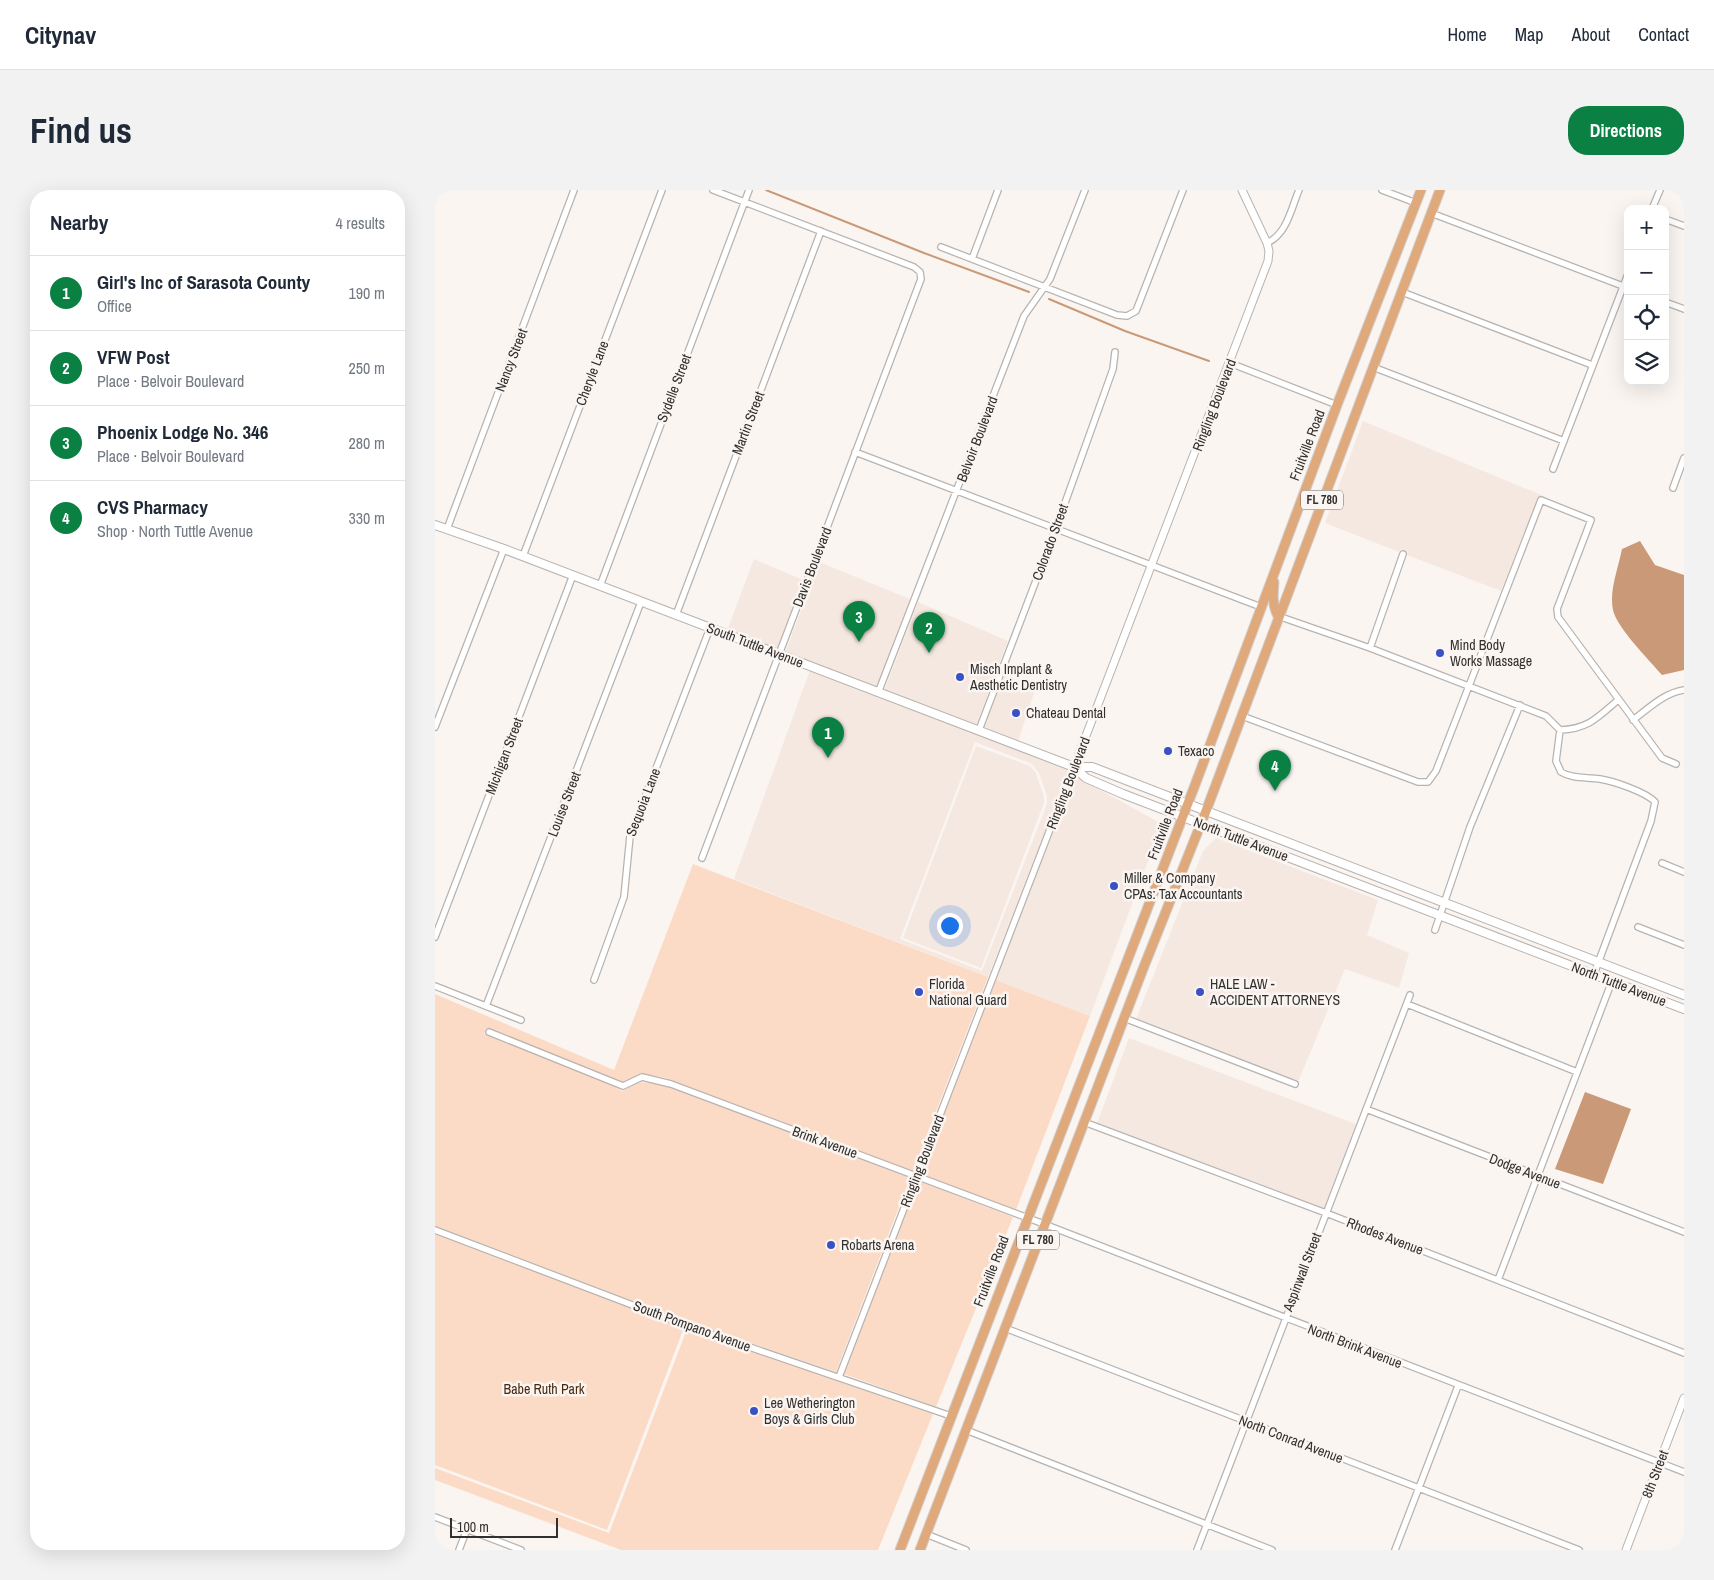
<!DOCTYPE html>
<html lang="en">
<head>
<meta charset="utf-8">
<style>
	body { margin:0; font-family:"Archivo Narrow",sans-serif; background:#f2f2f3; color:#1f2937 }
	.controls { position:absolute; right:15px; top:15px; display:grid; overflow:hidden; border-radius:10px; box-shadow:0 5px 20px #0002 }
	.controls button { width:45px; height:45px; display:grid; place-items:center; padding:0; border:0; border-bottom:1px solid #e0e1e3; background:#fff; color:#1f2937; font:25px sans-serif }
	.scale { position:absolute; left:15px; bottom:12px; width:108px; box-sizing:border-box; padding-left:5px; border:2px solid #32302e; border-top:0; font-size:14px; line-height:18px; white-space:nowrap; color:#32302e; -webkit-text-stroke:4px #fbf5f2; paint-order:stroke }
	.you { position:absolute; left:514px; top:735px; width:18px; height:18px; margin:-12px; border:4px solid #fff; border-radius:50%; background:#1a73e8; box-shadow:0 0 0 8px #1a73e833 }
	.badge { display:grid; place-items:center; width:32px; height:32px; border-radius:50%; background:#0b8043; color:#fff; font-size:16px; font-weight:700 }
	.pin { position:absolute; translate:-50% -41px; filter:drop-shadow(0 1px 2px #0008) }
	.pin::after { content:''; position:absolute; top:26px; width:18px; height:15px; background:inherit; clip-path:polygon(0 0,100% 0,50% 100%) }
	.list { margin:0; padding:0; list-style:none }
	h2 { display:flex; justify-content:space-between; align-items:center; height:65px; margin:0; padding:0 20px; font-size:21px }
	h2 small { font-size:16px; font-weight:400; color:#747a83 }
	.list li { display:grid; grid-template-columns:32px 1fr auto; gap:15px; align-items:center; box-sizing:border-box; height:75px; padding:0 20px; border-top:1px solid #e0e1e3 }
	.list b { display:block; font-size:19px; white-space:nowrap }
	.list p { margin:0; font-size:16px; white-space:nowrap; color:#747a83 }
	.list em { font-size:16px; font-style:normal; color:#747a83 }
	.icon { flex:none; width:28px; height:28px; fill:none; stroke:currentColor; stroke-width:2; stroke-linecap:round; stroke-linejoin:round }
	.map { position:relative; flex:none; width:1249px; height:1360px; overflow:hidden; border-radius:20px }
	header { display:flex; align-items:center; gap:30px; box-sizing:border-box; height:70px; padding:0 25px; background:#fff; border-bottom:1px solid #e0e1e3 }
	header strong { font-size:24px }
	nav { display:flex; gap:28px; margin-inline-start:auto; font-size:18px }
	.intro { display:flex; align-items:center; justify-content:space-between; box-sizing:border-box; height:120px; padding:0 30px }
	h1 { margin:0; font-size:35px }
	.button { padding:12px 22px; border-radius:20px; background:#0b8043; color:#fff; font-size:18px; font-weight:700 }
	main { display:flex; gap:30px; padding:0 30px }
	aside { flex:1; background:#fff; border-radius:20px; box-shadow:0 5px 20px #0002 }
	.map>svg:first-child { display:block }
	.built { fill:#f5e8e0; fill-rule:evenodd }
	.green { fill:#fcdbc6 }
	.water { fill:#ca9977 }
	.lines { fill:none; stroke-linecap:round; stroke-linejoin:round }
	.stream { stroke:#ca9977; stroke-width:2 }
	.minor-casing { stroke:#b8b3af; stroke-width:8 }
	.tertiary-casing { stroke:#b8b3af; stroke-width:9 }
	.secondary-casing { stroke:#b8b3af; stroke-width:10 }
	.primary-casing { stroke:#d2d1d1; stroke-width:11 }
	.minor { stroke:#fff; stroke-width:5.5 }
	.tertiary { stroke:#fff; stroke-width:7 }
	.secondary { stroke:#fff; stroke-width:8 }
	.primary { stroke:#e0a97c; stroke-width:9 }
	.poi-dot { fill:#3a51c3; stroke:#fbf5f2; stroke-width:2 }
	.labels { text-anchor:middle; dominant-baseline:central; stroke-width:5; stroke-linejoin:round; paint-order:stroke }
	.shield { fill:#fbf5f2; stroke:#6e6b69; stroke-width:1 }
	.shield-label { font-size:12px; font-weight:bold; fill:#32302e }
	.street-label { font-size:14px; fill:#32302e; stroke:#fbf5f2 }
	.poi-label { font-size:14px; fill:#32302e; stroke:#fbf5f2; text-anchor:start }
	.park-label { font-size:14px; fill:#4a290e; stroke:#fbf5f2 }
</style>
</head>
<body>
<header>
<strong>Citynav</strong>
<nav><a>Home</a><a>Map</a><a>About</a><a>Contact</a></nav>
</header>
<div class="intro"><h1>Find us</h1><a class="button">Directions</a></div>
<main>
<aside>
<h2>Nearby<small>4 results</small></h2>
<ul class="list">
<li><span class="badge">1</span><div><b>Girl's Inc of Sarasota County</b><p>Office</p></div><em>190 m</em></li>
<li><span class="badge">2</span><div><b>VFW Post</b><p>Place · Belvoir Boulevard</p></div><em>250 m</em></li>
<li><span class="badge">3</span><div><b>Phoenix Lodge No. 346</b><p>Place · Belvoir Boulevard</p></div><em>280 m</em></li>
<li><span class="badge">4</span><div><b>CVS Pharmacy</b><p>Shop · North Tuttle Avenue</p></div><em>330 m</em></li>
</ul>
</aside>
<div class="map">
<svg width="1249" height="1360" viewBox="0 0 1249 1360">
	<rect width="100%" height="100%" fill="#fbf5f2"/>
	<path class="built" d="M 928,231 L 1111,307 L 1104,306 L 1066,401 L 972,365 L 973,362 L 966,359 L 964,362 L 890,333 Z
		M 319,369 L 368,390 L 342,460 L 292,441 Z
		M 384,372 L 475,409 L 441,498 L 350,463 Z
		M 483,412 L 573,451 L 541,535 L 449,501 Z
		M 375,480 L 634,579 L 553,787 L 299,689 ZM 540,552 L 597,574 L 604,583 L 612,606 L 612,614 L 547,781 L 465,749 Z
		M 569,485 L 601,497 L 583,551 L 637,572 L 549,538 Z
		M 541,556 L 595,576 L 601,583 L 609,607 L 609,613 L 546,778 L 468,748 Z
		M 641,584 L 649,591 L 727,634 L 655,826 L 561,790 Z
		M 781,648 L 943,710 L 932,745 L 974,763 L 964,798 L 910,779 L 863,892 L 701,829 L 768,661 Z
		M 694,848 L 921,934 L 889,1018 L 662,933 Z"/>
	<path class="green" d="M 258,674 L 553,787 L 478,981 L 228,887 L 206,884 L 188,892 L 51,838 L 49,844 L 176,894 L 187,901 L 204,892 L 226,894 L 475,988 L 401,1182 L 251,1131 L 0,1036 L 0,804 L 179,880 Z
		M 561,790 L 655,826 L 581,1020 L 486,984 Z
		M 483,991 L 578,1027 L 501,1217 L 409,1184 Z
		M 0,1040 L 250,1135 L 172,1340 L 0,1275 Z
		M 252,1139 L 498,1224 L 443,1360 L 186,1360 L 0,1290 L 0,1278 L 174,1343 Z"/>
	<path class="water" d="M 1205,351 L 1220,375 L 1249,385 L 1249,480 L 1227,485 C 1215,471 1182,438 1178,420 C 1174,401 1183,379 1187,359 Z
		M 1150,902 L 1196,919 L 1168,994 L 1120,979 Z"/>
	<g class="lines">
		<path class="stream" d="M 331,0 L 489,63 L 594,102
			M 614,109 L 690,141 L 774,171"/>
		<defs>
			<path id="minor" d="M 947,0 L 981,13
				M 1217,19 L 1225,0
				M 996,23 L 1193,98
				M 1230,29 L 1249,36
				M 832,53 C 852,44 856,19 864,0
				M 506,57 L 682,125 L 692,126 L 701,121 L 748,0
				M 537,69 L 563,0
				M 967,102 L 1157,175
				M 1230,112 L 1249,119
				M 795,173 L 902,215
				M 938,177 L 1129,251
				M 420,262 L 826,417
				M 1118,279 L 1193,84
				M 1238,298 L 1249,268
				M 12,339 L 139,0
				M 88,366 L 227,0
				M 165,396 L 314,0
				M 241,425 L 386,41
				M 843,426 L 935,458 L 1111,526 L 1125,540 C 1153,539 1162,528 1183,510
				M 935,458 L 968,364
				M 443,503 L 589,126 L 615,89 L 650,0
				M 807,526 L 983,592 L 993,592 L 1001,581 L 1106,310 L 1156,330 L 1122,419 L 1123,427 L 1227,568 L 1241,574
				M 1198,530 C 1214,518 1229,503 1249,500
				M 0,537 L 69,359
				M 544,540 L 621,338 L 678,179 L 680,162
				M 1125,540 L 1121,571 L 1126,582 C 1137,589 1152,587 1165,589 C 1178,591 1211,602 1220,612 L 1216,631 L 1159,784
				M 267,668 L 486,89 L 485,82 L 479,77 L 278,0
				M 1227,673 L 1249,682
				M 1203,737 L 1249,755
				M 1000,740 L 1035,637 L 1085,515
				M 0,747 L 138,385
				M 159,790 L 189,707 L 195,646 L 275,438
				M 0,796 L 86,830
				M 972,814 L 1142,882
				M 51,816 L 206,412
				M 689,828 L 860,894
				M 54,842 L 188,896 L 207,887 L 236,894 L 609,1034 L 1249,1282
				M 931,919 L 1249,1042
				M 649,932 L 891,1023 L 1249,1163
				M 0,1040 L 250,1135 L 516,1226
				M 1063,1090 L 1177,791
				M 570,1138 L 1144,1360
				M 404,1187 L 639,577
				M 531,1240 L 837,1360
				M 0,1327 L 86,1360
				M 491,1344 L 531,1360
				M 24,1360 L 32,1339
				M 762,1360 L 975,805
				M 960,1360 L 1023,1196"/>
			<path id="tertiary" d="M 639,577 L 833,71 L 834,61 L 832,53 L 807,0
				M 1191,1360 L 1249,1208"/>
			<path id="secondary" d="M 0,335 L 69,359 L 639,577 L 651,588 L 688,604 L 1249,819
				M 639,577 L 657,577 L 1249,805"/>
			<path id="primary" d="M 839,392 C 838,404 837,415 843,426
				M 465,1360 L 760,595 L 902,215 L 986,0
				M 485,1360 L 708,779 L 771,621 L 1005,0"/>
		</defs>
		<use href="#minor" class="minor-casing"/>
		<use href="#tertiary" class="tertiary-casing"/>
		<use href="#secondary" class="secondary-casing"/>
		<use href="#primary" class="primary-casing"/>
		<use href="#minor" class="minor"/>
		<use href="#tertiary" class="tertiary"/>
		<use href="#secondary" class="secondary"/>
		<use href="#primary" class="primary"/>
	</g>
	<g class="poi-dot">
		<circle cx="1005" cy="463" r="5"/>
		<circle cx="525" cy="487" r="5"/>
		<circle cx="581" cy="523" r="5"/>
		<circle cx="733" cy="561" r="5"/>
		<circle cx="679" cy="696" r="5"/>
		<circle cx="484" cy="802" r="5"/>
		<circle cx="765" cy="802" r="5"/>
		<circle cx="396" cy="1055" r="5"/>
		<circle cx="319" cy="1221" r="5"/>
	</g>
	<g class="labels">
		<g class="shield">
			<rect x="866" y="300.5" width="42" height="19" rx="4"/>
			<rect x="582" y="1040.5" width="42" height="19" rx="4"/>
		</g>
		<g class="shield-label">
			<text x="887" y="310">FL 780</text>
			<text x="603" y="1050">FL 780</text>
		</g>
		<g class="street-label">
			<text transform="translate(76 170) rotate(-69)">Nancy Street</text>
			<text transform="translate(157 183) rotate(-69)">Cheryle Lane</text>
			<text transform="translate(239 198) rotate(-69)">Sydelle Street</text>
			<text transform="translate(779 215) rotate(-69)">Ringling Boulevard</text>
			<text transform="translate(313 233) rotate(-69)">Martin Street</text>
			<text transform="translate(542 249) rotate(-69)">Belvoir Boulevard</text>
			<text transform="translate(872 255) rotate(-69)">Fruitville Road</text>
			<text transform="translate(615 352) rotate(-70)">Colorado Street</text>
			<text transform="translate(377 377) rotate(-69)">Davis Boulevard</text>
			<text transform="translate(320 455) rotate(21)">South Tuttle Avenue</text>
			<text transform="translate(69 566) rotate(-69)">Michigan Street</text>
			<text transform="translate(633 593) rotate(-69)">Ringling Boulevard</text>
			<text transform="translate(208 612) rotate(-69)">Sequoia Lane</text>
			<text transform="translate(129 614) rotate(-69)">Louise Street</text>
			<text transform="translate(730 634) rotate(-69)">Fruitville Road</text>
			<text transform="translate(806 649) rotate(21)">North Tuttle Avenue</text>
			<text transform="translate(1184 794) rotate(21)">North Tuttle Avenue</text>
			<text transform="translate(390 952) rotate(20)">Brink Avenue</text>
			<text transform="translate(487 971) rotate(-69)">Ringling Boulevard</text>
			<text transform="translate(1090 981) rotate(21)">Dodge Avenue</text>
			<text transform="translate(950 1046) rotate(21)">Rhodes Avenue</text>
			<text transform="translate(556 1081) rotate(-69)">Fruitville Road</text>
			<text transform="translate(867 1082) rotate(-69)">Aspinwall Street</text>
			<text transform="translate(257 1136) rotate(20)">South Pompano Avenue</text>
			<text transform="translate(920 1156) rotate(21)">North Brink Avenue</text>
			<text transform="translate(856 1249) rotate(21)">North Conrad Avenue</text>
			<text transform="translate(1220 1284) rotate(-69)">8th Street</text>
		</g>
		<g class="poi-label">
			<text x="1015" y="455">Mind Body<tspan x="1015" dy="16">Works Massage</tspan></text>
			<text x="535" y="479">Misch Implant &amp;<tspan x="535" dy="16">Aesthetic Dentistry</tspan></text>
			<text x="591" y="523">Chateau Dental</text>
			<text x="743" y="561">Texaco</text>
			<text x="689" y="688">Miller &amp; Company<tspan x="689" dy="16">CPAs: Tax Accountants</tspan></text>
			<text x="494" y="794">Florida<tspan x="494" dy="16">National Guard</tspan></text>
			<text x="775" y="794">HALE LAW -<tspan x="775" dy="16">ACCIDENT ATTORNEYS</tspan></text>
			<text x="406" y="1055">Robarts Arena</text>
			<text x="329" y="1213">Lee Wetherington<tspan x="329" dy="16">Boys &amp; Girls Club</tspan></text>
		</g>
		<g class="park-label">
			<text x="109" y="1199">Babe Ruth Park</text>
		</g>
	</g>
</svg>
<div class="controls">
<button>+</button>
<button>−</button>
<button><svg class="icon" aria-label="locate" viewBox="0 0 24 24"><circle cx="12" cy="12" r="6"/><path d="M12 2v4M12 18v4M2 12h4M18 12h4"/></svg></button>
<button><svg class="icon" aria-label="layers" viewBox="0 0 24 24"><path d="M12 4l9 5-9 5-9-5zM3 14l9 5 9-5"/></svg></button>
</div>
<div class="scale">100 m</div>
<div class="you"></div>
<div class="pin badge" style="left:393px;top:568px">1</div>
<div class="pin badge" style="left:494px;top:463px">2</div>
<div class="pin badge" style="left:424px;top:452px">3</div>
<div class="pin badge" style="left:840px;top:601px">4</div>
</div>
</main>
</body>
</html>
